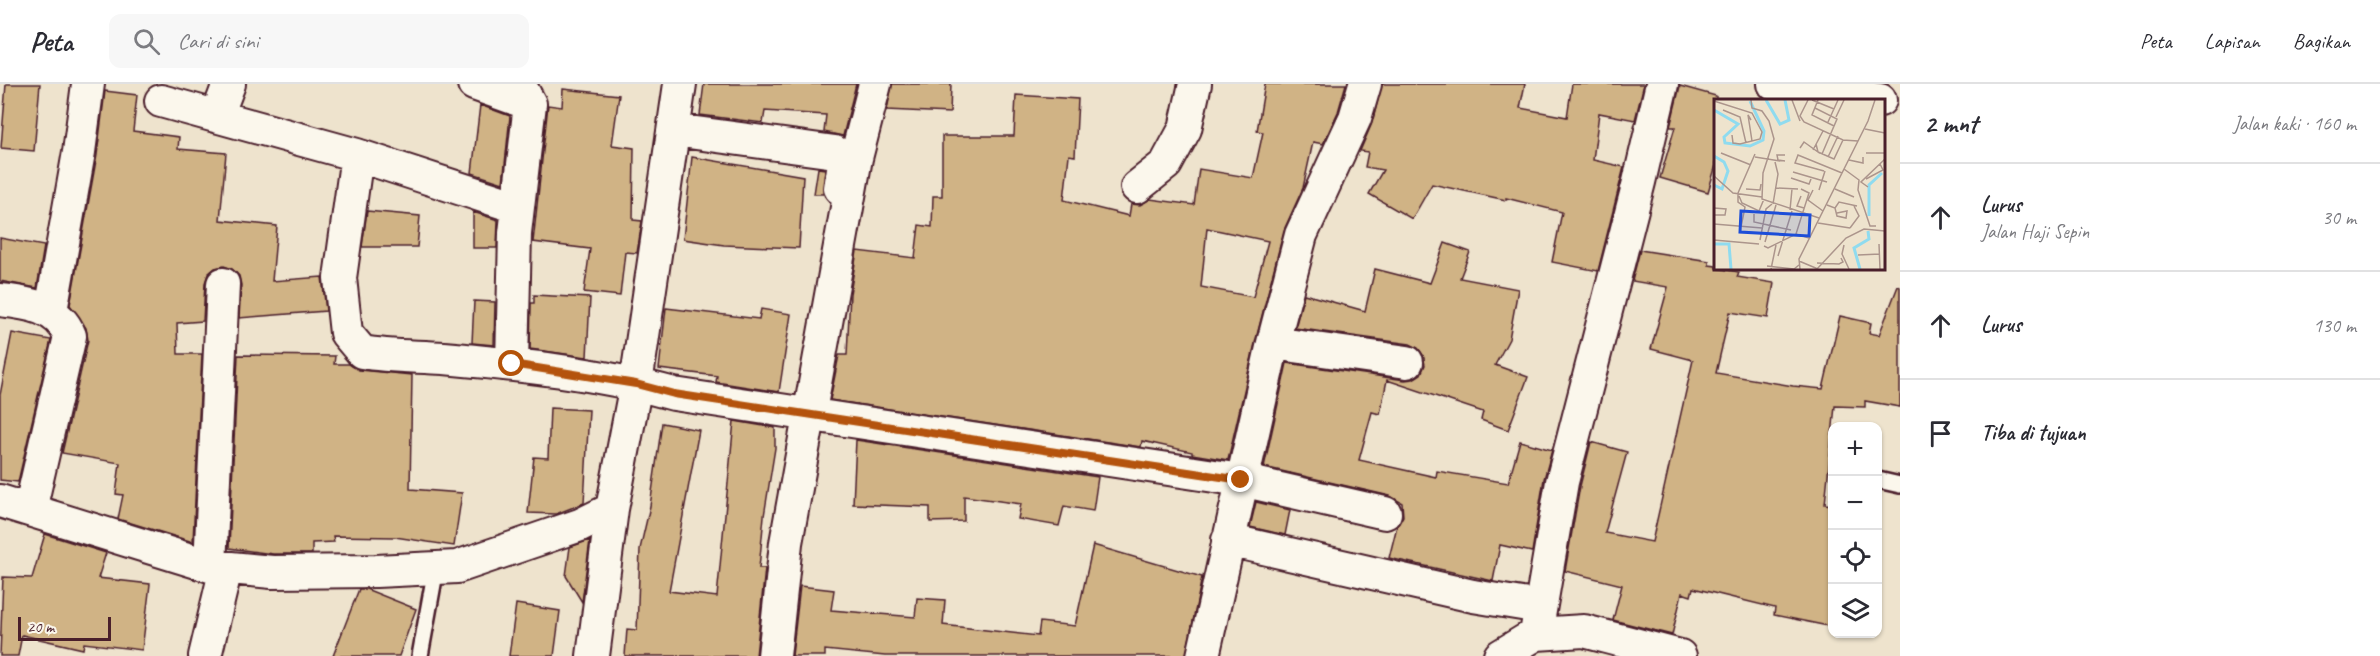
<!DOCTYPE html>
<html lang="id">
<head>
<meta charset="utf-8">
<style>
	body { margin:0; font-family:Caveat,sans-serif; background:#f7f7f7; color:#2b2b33 }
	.controls { position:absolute; right:18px; bottom:18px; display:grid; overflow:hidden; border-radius:12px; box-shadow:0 2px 4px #0004 }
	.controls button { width:54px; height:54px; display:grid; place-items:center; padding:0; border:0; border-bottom:2px solid #e1e1e2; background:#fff; color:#2b2b33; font:30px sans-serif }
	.scale { position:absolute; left:18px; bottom:15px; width:93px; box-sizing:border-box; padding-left:6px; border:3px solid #4a1f2b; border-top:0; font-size:16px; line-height:21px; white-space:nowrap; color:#4a1f2b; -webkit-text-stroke:4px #fbf7ec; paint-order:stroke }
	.stop { position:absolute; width:18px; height:18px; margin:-14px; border:4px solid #b45309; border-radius:50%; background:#fff }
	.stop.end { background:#b45309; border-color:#fff; box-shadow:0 2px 6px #0008 }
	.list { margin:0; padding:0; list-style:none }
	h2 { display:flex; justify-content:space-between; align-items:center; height:78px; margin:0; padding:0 24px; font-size:26px }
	h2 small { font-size:20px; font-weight:400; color:#7c7c81 }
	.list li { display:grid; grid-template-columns:39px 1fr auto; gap:18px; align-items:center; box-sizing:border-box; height:108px; padding:0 24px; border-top:2px solid #e1e1e2 }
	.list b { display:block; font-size:22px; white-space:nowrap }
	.list p { margin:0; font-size:20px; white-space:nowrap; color:#7c7c81 }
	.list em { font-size:20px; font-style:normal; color:#7c7c81 }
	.icon { flex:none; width:33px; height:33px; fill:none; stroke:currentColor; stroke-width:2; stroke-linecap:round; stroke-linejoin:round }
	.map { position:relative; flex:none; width:1900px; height:572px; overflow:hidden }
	header { display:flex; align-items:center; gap:36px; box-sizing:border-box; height:84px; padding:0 30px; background:#fff; border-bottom:2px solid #e1e1e2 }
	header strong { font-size:28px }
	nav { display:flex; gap:33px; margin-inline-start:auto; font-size:21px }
	.search { width:420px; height:54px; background:#f7f7f7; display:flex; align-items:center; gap:15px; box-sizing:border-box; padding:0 21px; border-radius:12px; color:#7c7c81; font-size:22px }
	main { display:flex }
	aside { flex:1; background:#fff }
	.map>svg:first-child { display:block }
	.building { fill:#d0b385; stroke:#4a1f2b; stroke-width:1.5; fill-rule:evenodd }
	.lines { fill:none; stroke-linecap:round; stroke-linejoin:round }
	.service-casing { stroke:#4a1f2b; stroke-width:20 }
	.minor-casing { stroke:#4a1f2b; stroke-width:36 }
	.service { stroke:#fbf7ec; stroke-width:15 }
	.minor { stroke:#fbf7ec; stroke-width:32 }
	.route { stroke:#b45309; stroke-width:8 }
	.inset-river { fill:none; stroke:#8fdbef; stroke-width:3 }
	.inset-road { fill:none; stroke:#ac958c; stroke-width:1.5 }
	.view { fill:#1d4ed8; fill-opacity:0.15; stroke:#1d4ed8; stroke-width:3 }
	.inset-edge { fill:none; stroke:#4a1f2b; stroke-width:3 }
</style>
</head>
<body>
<header>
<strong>Peta</strong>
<div class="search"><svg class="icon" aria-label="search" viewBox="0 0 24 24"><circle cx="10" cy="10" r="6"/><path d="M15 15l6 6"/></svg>Cari di sini</div>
<nav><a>Peta</a><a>Lapisan</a><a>Bagikan</a></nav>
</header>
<main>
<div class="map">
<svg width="1900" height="572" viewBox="0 0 1900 572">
	<rect width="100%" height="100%" fill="#eee3cd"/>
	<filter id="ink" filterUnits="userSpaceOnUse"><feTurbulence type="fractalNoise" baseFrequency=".0167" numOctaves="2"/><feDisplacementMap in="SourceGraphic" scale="12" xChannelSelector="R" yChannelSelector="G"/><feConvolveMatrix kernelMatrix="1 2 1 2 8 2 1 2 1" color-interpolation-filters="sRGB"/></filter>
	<g filter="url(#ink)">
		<path class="building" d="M 6,0 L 40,0 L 34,67 L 1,64 Z
			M 704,0 L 856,0 L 843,52 L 824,48 L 826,31 L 765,27 L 763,39 L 700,31 Z
			M 892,0 L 951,0 L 950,29 L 887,26 Z
			M 1265,0 L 1346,0 L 1338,28 L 1323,60 L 1313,58 L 1303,104 L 1284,146 L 1256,255 L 1228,376 L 1192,370 L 1192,368 L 1142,357 L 1141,363 L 830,316 L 839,271 L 847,271 L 850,210 L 857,167 L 915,174 L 919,141 L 932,143 L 933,112 L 942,112 L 942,52 L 1014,52 L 1016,11 L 1078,15 L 1075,72 L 1069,71 L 1064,116 L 1129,132 L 1131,120 L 1140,121 L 1150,115 L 1194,121 L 1199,85 L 1253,94 L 1263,48 L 1257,47 ZM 1207,144 L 1268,157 L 1253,213 L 1201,203 Z
			M 1382,0 L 1525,0 L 1520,24 L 1567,33 L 1572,0 L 1644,0 L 1635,36 L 1599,29 L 1593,76 L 1624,83 L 1598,187 L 1552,178 L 1562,128 L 1506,114 L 1506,116 L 1432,100 L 1412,135 L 1369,110 L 1383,86 L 1365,83 L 1368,68 L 1360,67 L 1372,39 Z
			M 1680,2 L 1716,12 L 1716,81 L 1708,108 L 1660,94 L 1675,43 L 1670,43 Z
			M 563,5 L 619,11 L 612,61 L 634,64 L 633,136 L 642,137 L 637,169 L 625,168 L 620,212 L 584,208 L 590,165 L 533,158 L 548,21 L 562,23 Z
			M 105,7 L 137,11 L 133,47 L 179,53 L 178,65 L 226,69 L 220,136 L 277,142 L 272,197 L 322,193 L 326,227 L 239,234 L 241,201 L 239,192 L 232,185 L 224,182 L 215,184 L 208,190 L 205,199 L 203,237 L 177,239 L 178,270 L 202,270 L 193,458 L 118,435 L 123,411 L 116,410 L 120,379 L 62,369 L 88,256 L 86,244 L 70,221 L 97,71 Z
			M 480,21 L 510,32 L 503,99 L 472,89 Z
			M 692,73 L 803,92 L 799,164 L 724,161 L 683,155 Z
			M 818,84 L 825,85 L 823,110 L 814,110 Z
			M 367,127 L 420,132 L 417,163 L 362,163 Z
			M 473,128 L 498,136 L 497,164 L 473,164 Z
			M 0,154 L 44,162 L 37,204 L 0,197 Z
			M 1445,159 L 1470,168 L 1460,194 L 1518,205 L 1509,255 L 1495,281 L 1528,293 L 1508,346 L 1481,336 L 1483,328 L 1387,296 L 1380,330 L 1372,328 L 1359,376 L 1436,393 L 1437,387 L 1508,399 L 1520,357 L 1552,366 L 1544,395 L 1532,468 L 1500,461 L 1493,497 L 1389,474 L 1397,442 L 1403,432 L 1402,419 L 1390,412 L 1264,383 L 1287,279 L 1405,296 L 1413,295 L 1421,290 L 1425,281 L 1423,271 L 1418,264 L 1410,260 L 1295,244 L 1304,210 L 1365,227 L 1375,185 L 1430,199 Z
			M 1640,166 L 1709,177 L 1709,181 L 1716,182 L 1716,184 L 1739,188 L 1737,193 L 1774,199 L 1768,234 L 1730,228 L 1716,289 L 1793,302 L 1823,305 L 1840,232 L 1871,239 L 1869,249 L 1879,251 L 1898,202 L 1900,203 L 1900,323 L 1865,317 L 1865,323 L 1835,322 L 1825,420 L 1833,421 L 1833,543 L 1774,531 L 1775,524 L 1693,504 L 1691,512 L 1682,509 L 1672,551 L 1613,536 L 1622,501 L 1565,487 L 1580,402 L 1591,358 L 1627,368 L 1605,449 L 1652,458 L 1693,276 L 1651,265 L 1668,203 L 1632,197 Z
			M 534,211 L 590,214 L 587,273 L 530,265 L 531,219 L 534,219 Z
			M 474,217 L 495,218 L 494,261 L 472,259 Z
			M 666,224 L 759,235 L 761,225 L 791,230 L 779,308 L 716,298 L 717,292 L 659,285 Z
			M 12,249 L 51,256 L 18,398 L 0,396 L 0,311 Z
			M 238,271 L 335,272 L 334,280 L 349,280 L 359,286 L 412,291 L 410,405 L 462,409 L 454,462 L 395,453 L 333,452 L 334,458 L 312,459 L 312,470 L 273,470 L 229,464 Z
			M 550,324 L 589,326 L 584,419 L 556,430 L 528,429 L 534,373 L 548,374 Z
			M 734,337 L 775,344 L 775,364 L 764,432 L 759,484 L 765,484 L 756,572 L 625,572 L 627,545 L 637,546 L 640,465 L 650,422 L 662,339 L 699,346 L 669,507 L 717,513 Z
			M 856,356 L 1098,393 L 1093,427 L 1064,422 L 1059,442 L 1018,435 L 1021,420 L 964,412 L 964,437 L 930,438 L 930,423 L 853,420 Z
			M 1256,418 L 1290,426 L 1285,451 L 1250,443 Z
			M 45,450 L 106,469 L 98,494 L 150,500 L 142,566 L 84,559 L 83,565 L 22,551 L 18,572 L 0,572 L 3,493 L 32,494 Z
			M 590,456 L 582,518 L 566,492 L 570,463 Z
			M 1093,461 L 1202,493 L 1186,572 L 885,572 L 825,566 L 825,572 L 792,572 L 800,502 L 834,506 L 831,526 L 915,533 L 917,514 L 945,516 L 943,541 L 1038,552 L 1040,538 L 1075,542 Z
			M 359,505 L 366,505 L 416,525 L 399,572 L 333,572 Z
			M 516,520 L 560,527 L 554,572 L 509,572 Z"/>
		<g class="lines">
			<defs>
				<path id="service" d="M 1878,396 L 1900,401
					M 420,572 L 436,484"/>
				<path id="minor" d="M 474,0 L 530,20
					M 1774,0 L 1880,16
					M 161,17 L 357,71 L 517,123
					M 217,32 L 229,0
					M 674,46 L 835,68 L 843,74 L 844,79 L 840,104
					M 357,71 L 340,194 L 346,249 L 362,268 C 390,273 416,272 444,274 C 521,281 599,289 674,310 L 1241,396 L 1385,429
					M 1137,103 L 1166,80 L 1185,45 L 1195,0
					M 0,216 C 28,219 59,223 70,252 L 30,426
					M 51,227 L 79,68 L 88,0
					M 1273,259 L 1407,278
					M 512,280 L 515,149 L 530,20 L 519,0
					M 0,417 L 210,482 L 272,488 L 376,487 L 457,483 L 580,441 L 612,425
					M 1228,456 L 1473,512 L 1540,523
					M 210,482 L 223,200
					M 1536,550 L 1562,398 L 1639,98 L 1662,0
					M 205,572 L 226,484
					M 593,572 L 612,425 L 636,300 L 680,0
					M 774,572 L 786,459 L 856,74 L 875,0
					M 1203,572 L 1273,259 L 1301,151 L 1355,34 L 1365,0
					M 1500,572 L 1536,550 L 1584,547 L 1680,572"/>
			</defs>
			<use href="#service" class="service-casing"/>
			<use href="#minor" class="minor-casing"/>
			<use href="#service" class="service"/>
			<use href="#minor" class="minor"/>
		</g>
	</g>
	<g class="lines" filter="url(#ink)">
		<path class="route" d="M 512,280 L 636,300 L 674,310 L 1241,396"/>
	</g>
	<g transform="translate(1714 15)">
		<rect width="171" height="171" fill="#eee3cd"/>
		<path class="inset-river" d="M 52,1 L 66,25 L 75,21 L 71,1M 0,11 L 24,25 L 10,38 L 11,44 L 36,47 L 49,41 L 50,32 L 36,2M 0,57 L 10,63 L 14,72 L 8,90 L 0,86M 155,117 L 155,86 L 168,74M 0,145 L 15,145 L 17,170M 146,170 L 140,149 L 155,140 L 154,132"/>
		<path class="inset-road" d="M 37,1 L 38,9 L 48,12 L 55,22 L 60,40 L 49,74 L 48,100 L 105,119M 78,1 L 86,22M 94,1 L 86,17 L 90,23 L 129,41 L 144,42M 98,1 L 120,10M 104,1 L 98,16 L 120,27M 0,2 L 38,14 L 48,33 L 46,40 L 26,45 L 19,44 L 18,36M 101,9 L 123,20 L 108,55M 9,11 L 26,18 L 32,44M 122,18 L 130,1M 37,21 L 34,16 L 38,42M 114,23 L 124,1M 151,30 L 171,34M 86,49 L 90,43 L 104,53 L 102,45M 99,51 L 109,32M 104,53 L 120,60 L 129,41M 7,54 L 37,66M 152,54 L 171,54M 41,58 L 66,62M 114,58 L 124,37M 135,61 L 149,64 L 149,58M 71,62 L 64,61 L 63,56 L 71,56M 130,70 L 145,81 L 144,91 L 156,127 L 162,127M 110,72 L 81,64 L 84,56 L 128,74M 79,73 L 113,83M 0,77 L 19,94 L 48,98M 77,79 L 95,85 L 97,80M 152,80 L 169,71 L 166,65M 154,88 L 147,83 L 171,60M 62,89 L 84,90M 32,90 L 46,91 L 47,85M 121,90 L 140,98M 99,91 L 94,101 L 109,112M 105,91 L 111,72M 24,94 L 41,55M 24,95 L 24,103 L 31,108 L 27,128M 25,97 L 28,104 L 45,112 L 50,100M 87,97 L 83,107 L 90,109M 59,105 L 64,75 L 61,63M 113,106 L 121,109 L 123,117 L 132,119 L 133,112 L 123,114M 0,109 L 12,110 L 11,116 L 0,116M 121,109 L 125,103 L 143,107M 76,111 L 78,90M 40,115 L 40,123 L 77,131M 104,124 L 136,129M 0,125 L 48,129M 136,129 L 145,117 L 140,107M 82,135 L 95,94 L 87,90M 0,141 L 45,145M 46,141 L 52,110 L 58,105M 51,143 L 62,106M 165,145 L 166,170M 130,146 L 128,155 L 135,170M 50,147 L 54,149 L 82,135 L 95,139M 144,156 L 166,155M 64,157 L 78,112M 85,162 L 104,170M 103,164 L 125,165 L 129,163 L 127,159M 53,167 L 80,170 L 85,166M 57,170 L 62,146M 86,170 L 85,160 L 154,22 L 161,1M 103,170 L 132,139 L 150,130 L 171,132"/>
		<path class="view" d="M 27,112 L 96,116 L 95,137 L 26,133 Z"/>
		<rect width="171" height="171" class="inset-edge"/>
	</g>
</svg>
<div class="controls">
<button>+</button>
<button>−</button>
<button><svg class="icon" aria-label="locate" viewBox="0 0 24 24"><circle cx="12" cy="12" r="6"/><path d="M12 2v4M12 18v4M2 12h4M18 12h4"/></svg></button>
<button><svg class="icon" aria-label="layers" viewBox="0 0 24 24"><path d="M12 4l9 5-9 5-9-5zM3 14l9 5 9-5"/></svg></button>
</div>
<div class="scale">20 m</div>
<div class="stop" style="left:512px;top:280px"></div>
<div class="stop end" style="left:1241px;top:396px"></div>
</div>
<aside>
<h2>2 mnt<small>Jalan kaki · 160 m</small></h2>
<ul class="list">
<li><svg class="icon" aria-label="ahead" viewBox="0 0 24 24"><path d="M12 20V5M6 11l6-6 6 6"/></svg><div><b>Lurus</b><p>Jalan Haji Sepin</p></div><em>30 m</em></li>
<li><svg class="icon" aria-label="ahead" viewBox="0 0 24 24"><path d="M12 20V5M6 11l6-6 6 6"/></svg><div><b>Lurus</b></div><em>130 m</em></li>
<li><svg class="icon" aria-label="arrive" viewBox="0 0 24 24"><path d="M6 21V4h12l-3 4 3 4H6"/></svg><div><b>Tiba di tujuan</b></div></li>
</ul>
</aside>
</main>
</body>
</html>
